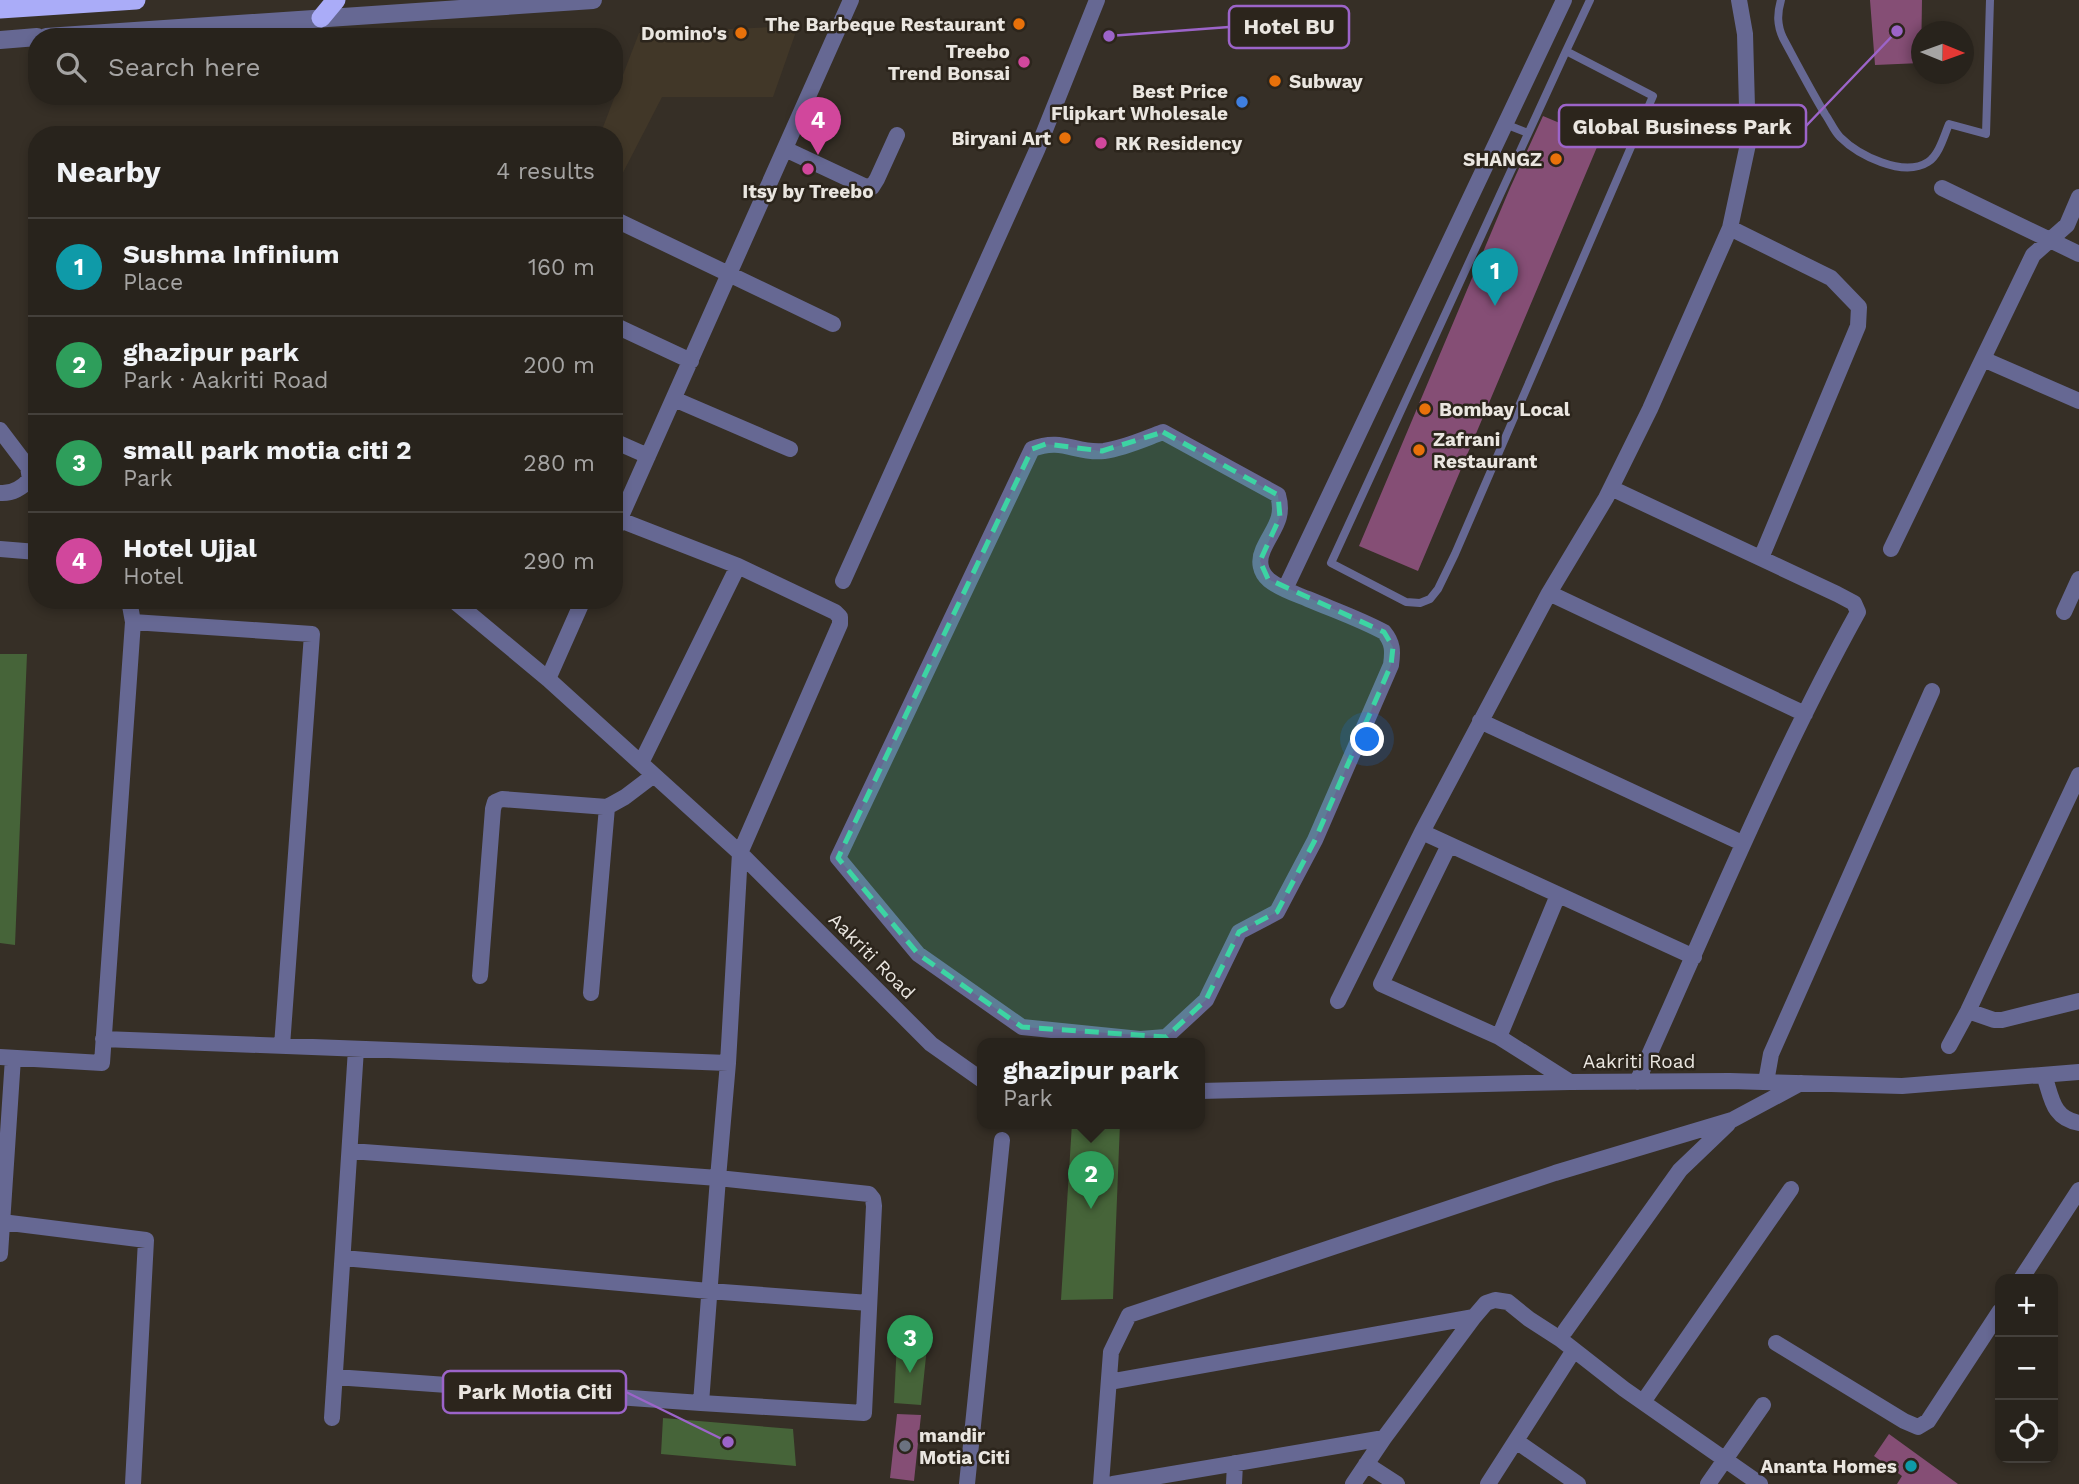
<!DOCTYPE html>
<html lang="en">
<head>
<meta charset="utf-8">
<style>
	body { margin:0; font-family:"Work Sans",sans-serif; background:#342f29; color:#f1f3f6 }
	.controls { position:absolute; right:21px; bottom:21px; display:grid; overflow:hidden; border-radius:14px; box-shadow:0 4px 10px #0003 }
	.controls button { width:63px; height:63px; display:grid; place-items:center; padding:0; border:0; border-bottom:2px solid #44403b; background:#28231c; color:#f1f3f6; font:35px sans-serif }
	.compass { position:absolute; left:1911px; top:21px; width:63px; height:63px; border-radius:50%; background:#28231c; box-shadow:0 4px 10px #0003; rotate:91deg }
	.you { position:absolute; left:1368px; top:740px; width:24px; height:24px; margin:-18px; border:5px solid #fff; border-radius:50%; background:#1a73e8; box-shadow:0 0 0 10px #1a73e833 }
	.badge { display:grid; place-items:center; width:46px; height:46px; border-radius:50%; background:#3dd4a3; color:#fff; font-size:23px; font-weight:700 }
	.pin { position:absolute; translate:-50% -58px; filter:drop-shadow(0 2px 4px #0008) }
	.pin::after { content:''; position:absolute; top:37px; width:24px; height:21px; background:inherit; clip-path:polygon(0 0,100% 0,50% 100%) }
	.popup { position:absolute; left:977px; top:1038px; width:228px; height:91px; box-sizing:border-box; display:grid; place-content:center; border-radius:14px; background:#28231c; filter:drop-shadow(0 2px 5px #0005); font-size:23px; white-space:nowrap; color:#a5a4a3 }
	.popup b { font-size:26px; color:#f1f3f6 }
	.popup::after { content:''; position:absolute; left:50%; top:100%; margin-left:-14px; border:14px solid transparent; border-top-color:#28231c }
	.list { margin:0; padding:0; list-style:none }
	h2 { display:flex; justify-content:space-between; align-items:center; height:91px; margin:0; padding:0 28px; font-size:30px }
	h2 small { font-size:23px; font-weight:400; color:#a5a4a3 }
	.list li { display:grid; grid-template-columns:46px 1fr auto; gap:21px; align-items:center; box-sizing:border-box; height:98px; padding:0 28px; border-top:2px solid #44403b }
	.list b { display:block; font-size:26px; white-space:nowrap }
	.list p { margin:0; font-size:23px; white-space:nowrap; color:#a5a4a3 }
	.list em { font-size:23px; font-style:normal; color:#a5a4a3 }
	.icon { flex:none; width:38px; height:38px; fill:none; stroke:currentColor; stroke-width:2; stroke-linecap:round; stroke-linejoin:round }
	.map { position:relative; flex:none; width:2079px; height:1484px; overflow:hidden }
	.search { position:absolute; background:#28231c; box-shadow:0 4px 10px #0003; left:28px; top:28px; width:595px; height:77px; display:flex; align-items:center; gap:18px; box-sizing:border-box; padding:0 24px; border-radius:28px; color:#a5a4a3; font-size:26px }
	.panel { position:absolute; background:#28231c; box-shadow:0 4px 10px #0003; left:28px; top:126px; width:595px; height:483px; border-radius:28px }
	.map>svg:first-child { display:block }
	.built { fill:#413728 }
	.green { fill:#466439 }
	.building { fill:#854e75 }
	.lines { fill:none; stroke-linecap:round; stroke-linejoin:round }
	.service { stroke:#666893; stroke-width:8 }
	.minor { stroke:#666893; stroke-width:16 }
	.tertiary { stroke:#666893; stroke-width:18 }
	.trunk { stroke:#aaacf8; stroke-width:19 }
	.marked { fill:#3dd4a3; fill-opacity:0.2; stroke:#3dd4a3; stroke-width:5; stroke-dasharray:14 9; stroke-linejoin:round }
	.food-dot { fill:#e8710a; stroke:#2c251c; stroke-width:2.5 }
	.hotel-dot { fill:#d1479c; stroke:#2c251c; stroke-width:2.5 }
	.shop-dot { fill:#3f7fe0; stroke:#2c251c; stroke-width:2.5 }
	.worship-dot { fill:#6b7280; stroke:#2c251c; stroke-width:2.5 }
	.culture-dot { fill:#0f9aa8; stroke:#2c251c; stroke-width:2.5 }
	.labels { text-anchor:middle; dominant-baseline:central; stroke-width:5; stroke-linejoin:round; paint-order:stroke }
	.poi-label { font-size:19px; font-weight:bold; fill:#eae6e0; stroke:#2c251c; text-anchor:end }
	.street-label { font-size:19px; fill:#eae6e0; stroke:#2c251c }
	.leader { fill:none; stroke:#9c64c9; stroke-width:2.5 }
	.callout-dot { fill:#9c64c9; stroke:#2c251c; stroke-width:2.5 }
	.callout { fill:#2c251c; stroke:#9c64c9; stroke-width:2.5 }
	.callout-label { font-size:21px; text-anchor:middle; font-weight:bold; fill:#eae6e0 }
</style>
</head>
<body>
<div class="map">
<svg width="2079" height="1484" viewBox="0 0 2079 1484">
	<rect width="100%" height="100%" fill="#362f26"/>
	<path class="built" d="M 798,26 L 773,97 L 662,97 L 614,190 L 614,135 L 600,135 L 639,33 Z"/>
	<path class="green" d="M 0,654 L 27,654 L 15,945 L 0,943 Z
		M 1072,1123 L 1120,1123 L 1113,1299 L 1061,1300 Z
		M 928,1337 L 921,1405 L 894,1403 L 897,1342 Z
		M 663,1418 L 793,1429 L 796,1466 L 661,1454 Z"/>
	<path class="building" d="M 1870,0 L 1922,0 L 1921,63 L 1875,65 Z
		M 1543,116 L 1600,140 L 1418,571 L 1359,546 L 1510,188 Z
		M 897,1414 L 921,1415 L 914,1481 L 890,1478 Z
		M 1889,1434 L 1958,1484 L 1897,1484 L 1902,1476 L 1874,1456 Z"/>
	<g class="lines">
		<path class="service" d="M 1781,0 C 1777,14 1777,25 1783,38 C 1797,64 1810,89 1825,114 C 1830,121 1834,131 1840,137 C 1858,155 1903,178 1928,162 C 1939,155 1944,136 1949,124 L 1986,134 L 1990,0
			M 1566,51 L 1331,563 L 1406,602 L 1420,603 L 1430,599 L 1438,589 L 1455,554 L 1653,96 L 1566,51 L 1590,0
			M 1505,124 L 1528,133"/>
		<path class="minor" d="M 785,149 L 864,186 L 872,187 L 877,179 L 897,135
			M 1942,188 L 2079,254
			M 614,219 L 833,324
			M 1730,228 L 1831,278 L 1859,307 L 1858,326 L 1761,558
			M 614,325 L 691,361
			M 1983,359 L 2079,401
			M 674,399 L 790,449
			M 0,430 L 28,467 L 30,479 C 22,488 13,494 0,493
			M 1163,432 L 1278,495 C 1285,520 1272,529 1263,550 C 1258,561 1260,572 1269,580 C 1280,589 1296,594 1308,599 C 1334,610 1360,619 1384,632 C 1393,643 1393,651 1391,665 L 1315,840 L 1277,912 L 1239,932 L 1206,1000 L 1166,1037 L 1140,1039 L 1022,1027 L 918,954 L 838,858 L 1032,449 C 1063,437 1075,454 1104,451 C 1125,448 1144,439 1163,432 Z
			M 614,441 L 648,456
			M 1611,488 L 1837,594 L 1854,603 L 1858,612 C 1774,764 1708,925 1637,1082
			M 620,520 L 738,566 L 835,612 L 840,617 L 840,624 L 740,853 L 931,1044 L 982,1080
			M 614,532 L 851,0
			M 0,549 L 37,552
			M 1891,549 L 2033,255 L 2067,225 L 2079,197
			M 843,581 L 1037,150 L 1097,0
			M 1285,589 L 1564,0
			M 1549,593 L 1805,714
			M 2064,612 L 2079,579
			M 133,622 L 312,634 L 282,1046
			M 548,679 L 583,600
			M 1480,721 L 1742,843
			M 641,763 L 738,566
			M 1422,832 L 1694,957
			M 1449,845 L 1381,984 L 1499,1037 L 1570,1082
			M 480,976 L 493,809 L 495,802 L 502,799 L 607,807 L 625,797 L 654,775
			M 591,993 L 607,807
			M 1338,1001 L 1422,832 L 1549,593 L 1606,498 L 1650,409 L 1730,228 L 1748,144 L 1745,34 L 1739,0
			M 1968,1011 L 1994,1020 L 2002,1020 L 2079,1001
			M 1499,1037 L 1558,895
			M 103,1039 L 728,1063 L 740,853 L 548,679 L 453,600
			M 1949,1046 L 1968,1011 L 2079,775
			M 0,1057 L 102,1063 L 133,622 L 129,600
			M 2044,1075 C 2052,1098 2052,1118 2079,1123
			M 1766,1082 L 1771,1054 L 1932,691
			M 1200,1091 L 1570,1082 L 1730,1081 L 1902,1086 L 2079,1072
			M 350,1151 L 718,1178 L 728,1063
			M 2,1222 L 146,1240 L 133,1484
			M 0,1254 L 13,1058
			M 343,1258 L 709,1291 L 869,1303
			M 2021,1279 L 2079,1190
			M 1565,1331 L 1680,1170 L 1728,1124
			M 1776,1343 L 1904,1421 L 1918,1427 L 1928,1421 L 2000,1311
			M 335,1377 L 701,1403 L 718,1178 L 869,1194 L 873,1199 L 874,1206 L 864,1413 L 701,1403
			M 1109,1382 L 1474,1317 L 1486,1303 L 1495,1300 L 1508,1302 L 1529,1319 L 1560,1339 L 1624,1389 L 1760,1484
			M 1643,1402 L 1791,1189
			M 332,1418 L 356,1049
			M 1516,1441 L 1578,1484
			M 1366,1464 L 1397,1484
			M 967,1484 L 1002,1140
			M 1101,1484 L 1111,1352 L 1129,1315 L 1555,1173 L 1732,1120 L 1801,1083
			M 1113,1484 L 1384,1438 L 1474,1317
			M 1234,1484 L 1235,1463
			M 1353,1484 L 1384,1438
			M 1488,1484 L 1574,1350
			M 1708,1484 L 1763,1405"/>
		<path class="tertiary" d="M 46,37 L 593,0
			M 0,40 L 37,37"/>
		<path class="trunk" d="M 0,9 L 136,0
			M 321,18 L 336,0"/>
	</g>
	<path class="marked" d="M 1163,432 L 1278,495 L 1280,517 L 1260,561 L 1268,579 L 1384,632 L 1393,647 L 1391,665 L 1315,840 L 1277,912 L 1239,932 L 1206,1000 L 1166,1037 L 1022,1027 L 918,954 L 838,858 L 1032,449 L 1046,444 L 1102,451 Z"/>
	<g class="food-dot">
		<circle cx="1019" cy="24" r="7"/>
		<circle cx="741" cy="33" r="7"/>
		<circle cx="1275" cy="81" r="7"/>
		<circle cx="1065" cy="138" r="7"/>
		<circle cx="1556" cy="159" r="7"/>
		<circle cx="1425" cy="409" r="7"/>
		<circle cx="1419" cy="450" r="7"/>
	</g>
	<g class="hotel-dot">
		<circle cx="1024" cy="62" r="7"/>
		<circle cx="1101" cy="143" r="7"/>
		<circle cx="808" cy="169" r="7"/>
	</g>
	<circle class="shop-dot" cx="1242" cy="102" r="7"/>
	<circle class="worship-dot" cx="905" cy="1446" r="7"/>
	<circle class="culture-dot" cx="1911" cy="1466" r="7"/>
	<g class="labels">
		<g class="poi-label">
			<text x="1005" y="24">The Barbeque Restaurant</text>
			<text x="727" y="33">Domino's</text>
			<text x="1010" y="51">Treebo<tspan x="1010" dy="22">Trend Bonsai</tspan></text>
			<text x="1289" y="81" text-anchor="start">Subway</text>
			<text x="1228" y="91">Best Price<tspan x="1228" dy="22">Flipkart Wholesale</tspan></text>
			<text x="1051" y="138">Biryani Art</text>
			<text x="1115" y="143" text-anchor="start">RK Residency</text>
			<text x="1542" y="159">SHANGZ</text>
			<text x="808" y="191" text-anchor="middle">Itsy by Treebo</text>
			<text x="1439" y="409" text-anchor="start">Bombay Local</text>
			<text x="1433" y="439" text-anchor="start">Zafrani<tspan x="1433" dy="22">Restaurant</tspan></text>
			<text x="919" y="1435" text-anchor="start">mandir<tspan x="919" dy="22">Motia Citi</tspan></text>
			<text x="1897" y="1466">Ananta Homes</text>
		</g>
		<g class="street-label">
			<text transform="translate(872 956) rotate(45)">Aakriti Road</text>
			<text x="1639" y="1061">Aakriti Road</text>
		</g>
	</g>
	<path class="leader" d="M1109 36L1229 27M1897 31L1806 126M728 1442L626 1392"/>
	<g class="callout-dot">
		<circle cx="1109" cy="36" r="7"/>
		<circle cx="1897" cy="31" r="7"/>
		<circle cx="728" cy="1442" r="7"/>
	</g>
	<g class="callout">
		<rect x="1229" y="6" width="120" height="42" rx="7"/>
		<rect x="1559" y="105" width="247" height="42" rx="7"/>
		<rect x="443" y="1371" width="183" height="42" rx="7"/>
	</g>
	<g class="callout-label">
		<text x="1289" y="34">Hotel BU</text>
		<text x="1682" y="134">Global Business Park</text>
		<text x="535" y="1399">Park Motia Citi</text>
	</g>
</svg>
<div class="controls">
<button>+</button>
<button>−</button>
<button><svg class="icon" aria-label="locate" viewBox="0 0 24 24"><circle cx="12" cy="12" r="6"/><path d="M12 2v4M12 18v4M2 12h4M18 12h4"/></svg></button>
</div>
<svg class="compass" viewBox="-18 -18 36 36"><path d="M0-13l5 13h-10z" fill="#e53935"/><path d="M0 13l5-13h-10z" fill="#a5a4a3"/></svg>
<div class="you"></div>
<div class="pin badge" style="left:1495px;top:306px;background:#0f9aa8">1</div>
<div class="pin badge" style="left:1091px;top:1209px;background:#2e9e5b">2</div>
<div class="popup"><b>ghazipur park</b>Park</div>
<div class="pin badge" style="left:910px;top:1373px;background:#2e9e5b">3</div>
<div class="pin badge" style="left:818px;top:155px;background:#d1479c">4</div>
<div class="search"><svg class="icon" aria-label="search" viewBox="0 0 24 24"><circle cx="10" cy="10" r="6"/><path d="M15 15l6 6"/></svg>Search here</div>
<section class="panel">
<h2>Nearby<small>4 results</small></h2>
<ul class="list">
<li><span class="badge" style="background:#0f9aa8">1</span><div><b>Sushma Infinium</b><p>Place</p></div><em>160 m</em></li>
<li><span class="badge" style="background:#2e9e5b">2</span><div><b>ghazipur park</b><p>Park · Aakriti Road</p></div><em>200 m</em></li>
<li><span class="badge" style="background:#2e9e5b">3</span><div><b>small park motia citi 2</b><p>Park</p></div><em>280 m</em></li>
<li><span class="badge" style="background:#d1479c">4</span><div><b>Hotel Ujjal</b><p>Hotel</p></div><em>290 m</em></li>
</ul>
</section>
</div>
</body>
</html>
